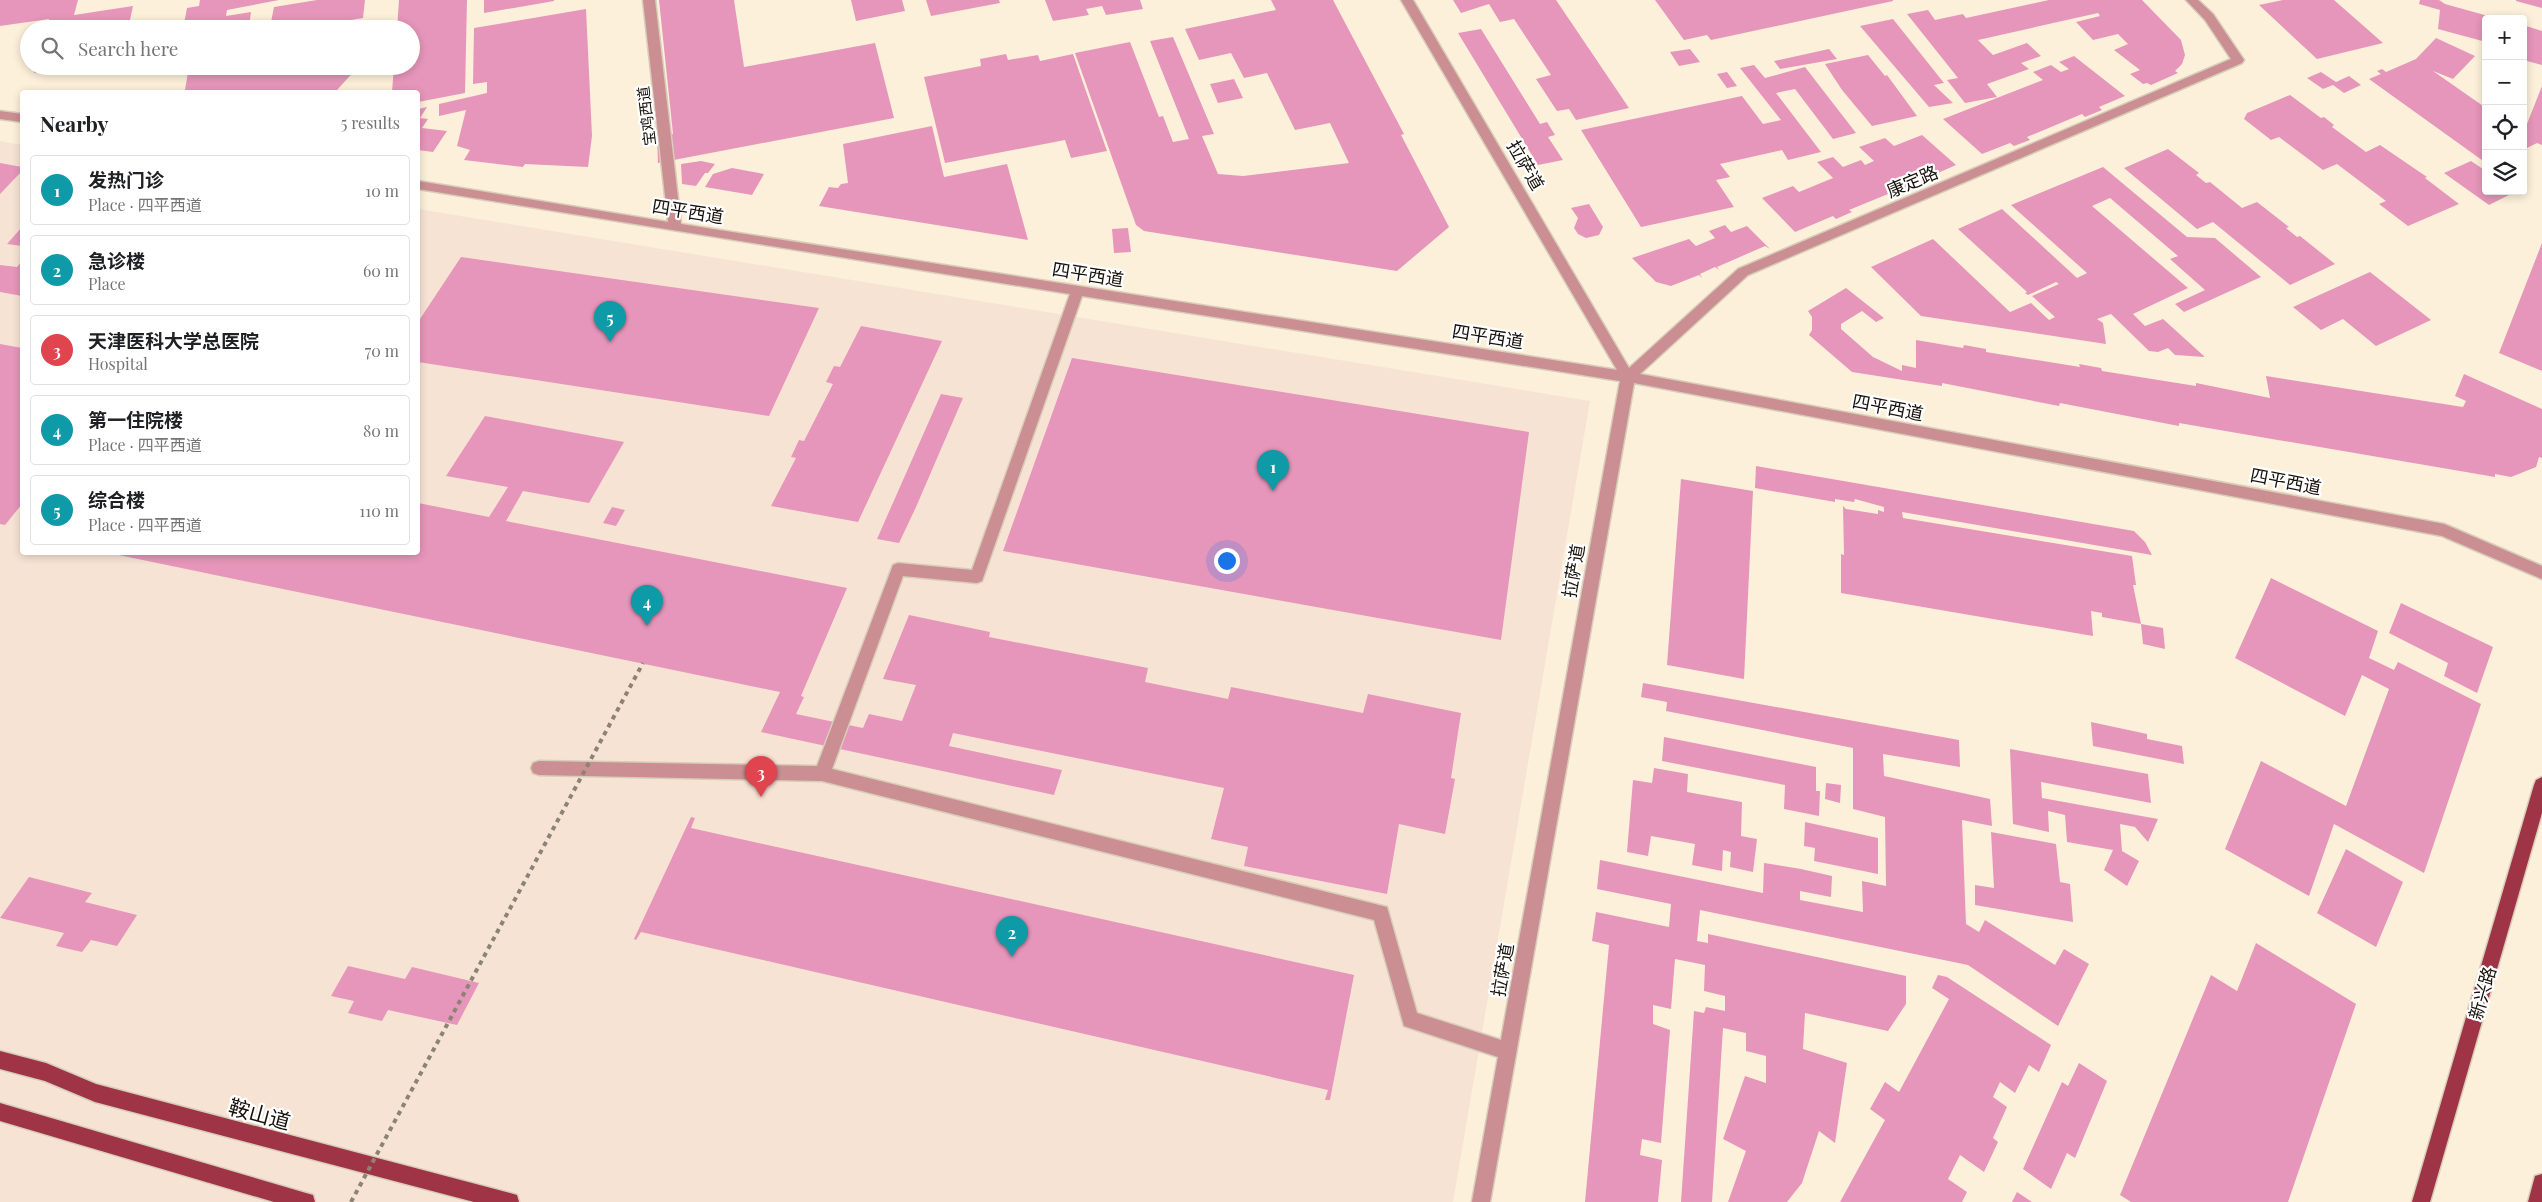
<!DOCTYPE html>
<html lang="en">
<head>
<meta charset="utf-8">
<style>
	body { margin:0; font-family:"Playfair Display","Noto Sans SC",serif; background:#f2f2f2; color:#202124 }
	.controls { position:absolute; right:15px; top:15px; display:grid; overflow:hidden; border-radius:5px; box-shadow:0 2px 8px #0003 }
	.controls button { width:45px; height:45px; display:grid; place-items:center; padding:0; border:0; border-bottom:1px solid #e0e0e0; background:#fff; color:#202124; font:25px sans-serif }
	.you { position:absolute; left:1226px; top:560px; width:18px; height:18px; margin:-12px; border:4px solid #fff; border-radius:50%; background:#1a73e8; box-shadow:0 0 0 8px #1a73e833 }
	.badge { display:grid; place-items:center; width:32px; height:32px; border-radius:50%; background:#b45309; color:#fff; font-size:16px; font-weight:700 }
	.pin { position:absolute; translate:-50% -41px; filter:drop-shadow(0 1px 2px #0008) }
	.pin::after { content:''; position:absolute; top:26px; width:18px; height:15px; background:inherit; clip-path:polygon(0 0,100% 0,50% 100%) }
	.list { margin:0; padding:0; list-style:none }
	h2 { display:flex; justify-content:space-between; align-items:center; height:65px; margin:0; padding:0 20px; font-size:21px }
	h2 small { font-size:16px; font-weight:400; color:#757577 }
	.list li { display:grid; grid-template-columns:32px 1fr auto; gap:15px; align-items:center; box-sizing:border-box; height:70px; margin:0 10px 10px; padding:0 10px; border:1px solid #e0e0e0; border-radius:5px }
	.list b { display:block; font-size:19px; white-space:nowrap }
	.list p { margin:0; font-size:16px; white-space:nowrap; color:#757577 }
	.list em { font-size:16px; font-style:normal; color:#757577 }
	.icon { flex:none; width:28px; height:28px; fill:none; stroke:currentColor; stroke-width:2; stroke-linecap:round; stroke-linejoin:round }
	.map { position:relative; flex:none; width:2542px; height:1202px; overflow:hidden }
	.search { position:absolute; background:#fff; box-shadow:0 2px 8px #0003; left:20px; top:20px; width:400px; height:55px; display:flex; align-items:center; gap:12px; box-sizing:border-box; padding:0 18px; border-radius:28px; color:#757577; font-size:19px }
	.panel { position:absolute; background:#fff; box-shadow:0 2px 8px #0003; left:20px; top:90px; width:400px; height:465px; border-radius:5px }
	.map>svg:first-child { display:block }
	.medical { fill:#f7e3d4 }
	.building { fill:#e696ba }
	.lines { fill:none; stroke-linecap:round; stroke-linejoin:round }
	.minor-casing { stroke:#d7cdb9; stroke-width:3 }
	.major-casing { stroke:#d7cdb9; stroke-width:3 }
	.minor { fill:#cb8e93; fill-rule:evenodd }
	.major { fill:#9f3447; fill-rule:evenodd }
	.path-bridge { stroke:#8b8374; stroke-width:4; stroke-dasharray:4.5 4.5; stroke-linecap:butt }
	.labels { text-anchor:middle; dominant-baseline:central; stroke-width:4.5; stroke-linejoin:round; paint-order:stroke }
	.far-street-label { font-size:15px; fill:#17130b; stroke:#fff }
	.street-label { font-size:18px; fill:#17130b; stroke:#fff }
	.near-street-label { font-size:21px; fill:#17130b; stroke:#fff }
</style>
</head>
<body>
<div class="map">
<svg width="2542" height="1202" viewBox="0 0 2542 1202">
	<rect width="100%" height="100%" fill="#fcf0da"/>
	<path class="medical" d="M 0,141 L 22,145 L 22,552 L 418,552 L 418,209 L 1590,401 L 1453,1202 L 0,1202 Z"/>
	<path class="building" d="M 0,0 L 78,0 L 74,15 L 133,6 L 128,29 L 46,29 L 49,19 L 0,26 Z
		M 200,0 L 279,0 L 227,10 L 226,16 L 251,12 L 249,26 L 271,22 L 274,7 L 317,0 L 365,0 L 363,18 L 315,26 L 315,29 L 183,29 L 187,8 L 199,6 Z
		M 399,0 L 467,0 L 465,93 L 418,102 L 418,92 L 392,92 L 394,66 L 411,66 L 411,29 L 397,29 Z
		M 484,0 L 554,0 L 554,1 L 484,13 Z
		M 659,0 L 734,0 L 744,67 L 875,43 L 894,118 L 658,163 L 657,137 L 673,134 Z
		M 851,0 L 902,0 L 905,11 L 856,21 Z
		M 926,0 L 999,0 L 1000,3 L 931,16 Z
		M 1045,0 L 1140,0 L 1143,9 L 1106,15 L 1102,6 L 1086,9 L 1089,15 L 1053,21 Z
		M 1271,0 L 1333,0 L 1404,134 L 1401,135 L 1449,227 L 1397,271 L 1144,231 L 1136,225 L 1075,53 L 1130,42 L 1159,117 L 1163,116 L 1173,142 L 1189,139 L 1150,41 L 1173,37 L 1214,134 L 1202,136 L 1218,174 L 1243,176 L 1349,163 L 1330,123 L 1295,130 L 1267,73 L 1244,78 L 1231,53 L 1199,60 L 1185,29 L 1276,10 Z
		M 1453,0 L 1556,0 L 1629,108 L 1576,120 L 1569,109 L 1557,111 L 1536,79 L 1551,75 L 1514,19 L 1500,22 L 1489,4 L 1461,13 Z
		M 1655,0 L 1893,0 L 1893,1 L 1711,40 L 1707,35 L 1684,40 Z
		M 2049,0 L 2142,0 L 2181,40 L 2185,55 L 2182,64 L 2175,71 L 2178,73 L 2151,85 L 2147,83 L 2143,84 L 2130,74 L 2140,70 L 2114,50 L 2128,44 L 2118,34 L 2093,40 L 2076,22 L 2100,16 L 2098,13 L 1978,40 L 1993,55 L 2027,43 L 2041,56 L 2021,63 L 2029,69 L 1987,84 L 1997,97 L 1965,103 L 1947,80 L 1958,78 L 1907,14 L 1928,10 L 1935,20 L 1963,14 L 1966,18 Z
		M 2283,0 L 2334,0 L 2383,43 L 2317,59 L 2259,5 Z
		M 2420,0 L 2439,0 L 2445,4 L 2499,19 L 2486,19 L 2486,42 L 2438,29 L 2440,10 L 2419,4 Z
		M 2516,0 L 2542,0 L 2542,8 L 2516,1 Z
		M 586,9 L 592,136 L 588,167 L 525,164 L 523,167 L 464,160 L 470,150 L 457,146 L 466,110 L 439,116 L 439,104 L 487,93 L 487,82 L 473,84 L 474,28 Z
		M 1893,19 L 1944,83 L 1934,85 L 1953,103 L 1929,107 L 1860,26 Z
		M 2523,25 L 2542,31 L 2542,65 L 2523,60 Z
		M 1481,29 L 1540,124 L 1547,122 L 1555,135 L 1548,137 L 1563,160 L 1538,165 L 1458,33 Z
		M 2436,38 L 2475,56 L 2453,79 L 2433,71 L 2486,108 L 2486,163 L 2369,79 L 2381,74 L 2377,71 L 2382,69 L 2386,72 L 2416,59 Z
		M 1690,49 L 1700,62 L 1679,66 L 1670,52 Z
		M 1829,49 L 1837,59 L 1780,69 L 1774,61 Z
		M 1006,54 L 1008,60 L 1038,55 L 1040,61 L 1073,54 L 1107,151 L 1071,158 L 1065,140 L 945,163 L 924,77 L 981,66 L 980,59 Z
		M 1868,55 L 1885,76 L 1887,75 L 1917,116 L 1872,126 L 1842,90 L 1825,64 Z
		M 2074,56 L 2125,96 L 2099,107 L 2102,110 L 2085,117 L 2082,114 L 2027,137 L 2030,140 L 2014,146 L 2010,143 L 1982,154 L 1943,119 L 2043,80 L 2033,72 L 2051,65 L 2061,72 L 2069,69 L 2059,62 Z
		M 1754,65 L 1765,78 L 1805,67 L 1856,133 L 1833,139 L 1795,89 L 1776,93 L 1821,152 L 1788,160 L 1782,150 L 1720,164 L 1730,177 L 1716,180 L 1734,207 L 1641,227 L 1581,130 L 1742,96 L 1763,124 L 1781,120 L 1740,68 Z
		M 36,66 L 69,66 L 69,67 L 34,73 Z
		M 189,66 L 359,66 L 337,90 L 345,92 L 198,92 L 185,90 Z
		M 1727,72 L 1737,86 L 1727,88 L 1717,74 Z
		M 2321,72 L 2336,82 L 2349,76 L 2361,85 L 2344,93 L 2333,85 L 2323,89 L 2307,78 Z
		M 1234,79 L 1243,98 L 1218,103 L 1210,84 Z
		M 2542,86 L 2542,145 L 2537,143 L 2523,150 L 2523,134 Z
		M 2290,95 L 2321,118 L 2324,117 L 2334,125 L 2332,127 L 2366,152 L 2380,145 L 2427,177 L 2425,178 L 2459,204 L 2408,226 L 2379,204 L 2386,201 L 2337,164 L 2323,170 L 2279,137 L 2271,140 L 2244,119 L 2247,113 Z
		M 427,107 L 420,118 L 428,119 L 422,128 L 447,131 L 433,152 L 418,150 L 418,109 Z
		M 932,126 L 944,177 L 1007,164 L 1028,240 L 819,206 L 829,187 L 838,188 L 841,184 L 848,183 L 843,144 Z
		M 1922,135 L 1956,165 L 1922,180 L 1924,183 L 1908,189 L 1905,187 L 1849,210 L 1852,212 L 1836,219 L 1833,216 L 1795,232 L 1762,198 L 1793,186 L 1799,192 L 1833,178 L 1817,162 L 1833,157 L 1843,167 L 1861,160 L 1865,165 L 1874,161 L 1859,147 L 1885,138 L 1894,146 Z
		M 2168,149 L 2199,173 L 2196,175 L 2206,183 L 2210,182 L 2242,208 L 2257,202 L 2289,227 L 2286,228 L 2297,237 L 2300,236 L 2335,264 L 2290,285 L 2213,222 L 2197,229 L 2124,168 Z
		M 701,161 L 715,164 L 708,173 L 705,173 L 696,186 L 682,184 L 681,164 Z
		M 2471,161 L 2486,171 L 2486,191 L 2515,192 L 2489,205 L 2444,173 Z
		M 0,163 L 22,167 L 22,171 L 0,194 Z
		M 2103,167 L 2187,237 L 2215,238 L 2261,277 L 2184,312 L 2175,304 L 2205,290 L 2170,259 L 2178,256 L 2110,198 L 2092,206 L 2188,288 L 2133,314 L 2145,326 L 2163,319 L 2205,357 L 2175,355 L 2168,348 L 2158,352 L 2149,351 L 2111,314 L 2097,319 L 2103,323 L 2106,344 L 1921,316 L 1871,267 L 1933,239 L 2010,312 L 2031,303 L 2049,320 L 2055,317 L 2032,296 L 2059,284 L 2056,282 L 2028,295 L 2025,293 L 2027,292 L 1958,229 L 2002,209 L 2077,278 L 2087,273 L 2011,205 Z
		M 732,168 L 764,174 L 752,195 L 705,187 L 713,174 Z
		M 1589,204 L 1603,227 L 1599,235 L 1586,238 L 1578,234 L 1574,228 L 1578,218 L 1571,208 Z
		M 1725,225 L 1731,232 L 1747,226 L 1770,249 L 1765,246 L 1717,267 L 1719,270 L 1715,267 L 1700,274 L 1702,278 L 1699,275 L 1671,286 L 1656,282 L 1632,258 L 1689,239 L 1696,246 L 1715,238 L 1709,231 Z
		M 22,227 L 22,246 L 7,244 Z
		M 1128,228 L 1131,252 L 1114,253 L 1112,229 Z
		M 2542,243 L 2542,371 L 2499,353 Z
		M 461,257 L 819,308 L 769,416 L 418,362 L 418,322 Z
		M 22,261 L 22,296 L 0,292 L 0,265 L 17,267 Z
		M 2370,272 L 2431,320 L 2376,346 L 2343,319 L 2321,330 L 2293,307 Z
		M 1846,288 L 1884,318 L 1876,322 L 1862,311 L 1841,324 L 1841,329 L 1873,357 L 1902,371 L 1902,365 L 1916,368 L 1916,340 L 1963,348 L 1964,345 L 1986,349 L 1986,352 L 2080,367 L 2079,364 L 2101,368 L 2102,371 L 2196,386 L 2196,383 L 2270,398 L 2266,376 L 2463,407 L 2466,401 L 2455,396 L 2464,374 L 2542,409 L 2542,458 L 2539,457 L 2536,467 L 2511,477 L 2495,474 L 2495,477 L 2179,423 L 2179,426 L 2060,403 L 2059,406 L 1942,383 L 1942,386 L 1852,372 L 1809,335 L 1812,330 L 1812,317 L 1808,311 Z
		M 861,326 L 942,341 L 858,522 L 771,506 L 796,458 L 791,457 L 799,440 L 804,441 L 833,384 L 826,382 L 834,366 L 840,367 Z
		M 0,344 L 22,348 L 22,504 L 5,525 L 0,524 Z
		M 1072,358 L 1529,432 L 1501,640 L 1003,551 Z
		M 941,394 L 963,398 L 916,507 L 899,543 L 877,539 Z
		M 485,416 L 624,442 L 589,503 L 523,491 L 506,521 L 847,588 L 801,696 L 804,697 L 796,714 L 863,728 L 869,714 L 902,721 L 916,685 L 883,679 L 909,615 L 990,632 L 989,637 L 1148,668 L 1145,682 L 1228,699 L 1231,687 L 1363,713 L 1368,694 L 1461,713 L 1451,778 L 1455,779 L 1445,834 L 1399,824 L 1387,894 L 1244,866 L 1248,847 L 1211,839 L 1224,788 L 953,733 L 949,746 L 1062,770 L 1054,795 L 761,732 L 780,692 L 109,553 L 418,552 L 418,503 L 489,517 L 508,487 L 446,476 Z
		M 1756,466 L 2134,531 L 2145,542 L 2152,555 L 1902,512 L 1903,518 L 2132,556 L 2136,585 L 2133,585 L 2141,624 L 2102,617 L 2102,613 L 2091,611 L 2093,636 L 1841,593 L 1841,554 L 1844,555 L 1843,506 L 1846,509 L 1878,514 L 1878,510 L 1884,512 L 1884,507 L 1855,499 L 1854,502 L 1835,499 L 1835,502 L 1755,488 Z
		M 1681,479 L 1753,491 L 1744,679 L 1667,665 Z
		M 612,507 L 625,510 L 616,526 L 603,523 Z
		M 2271,578 L 2378,631 L 2369,658 L 2394,670 L 2398,662 L 2481,704 L 2424,873 L 2334,824 L 2309,896 L 2225,849 L 2261,761 L 2346,806 L 2389,689 L 2362,675 L 2345,716 L 2235,658 Z
		M 2401,603 L 2493,647 L 2477,693 L 2444,676 L 2448,663 L 2389,633 Z
		M 2141,624 L 2163,628 L 2165,649 L 2143,644 Z
		M 1643,683 L 1959,740 L 1960,767 L 1883,754 L 1884,776 L 1990,799 L 1992,826 L 1962,820 L 1966,924 L 1979,932 L 1985,920 L 2055,965 L 2064,949 L 2089,964 L 2058,1026 L 1968,965 L 1700,910 L 1697,941 L 1708,943 L 1708,934 L 1906,976 L 1906,1004 L 1888,1031 L 1805,1013 L 1803,1049 L 1847,1063 L 1835,1143 L 1819,1131 L 1802,1183 L 1787,1202 L 1728,1202 L 1746,1151 L 1723,1139 L 1745,1076 L 1766,1083 L 1766,1056 L 1746,1051 L 1746,1033 L 1723,1028 L 1712,1202 L 1681,1202 L 1694,1011 L 1704,1013 L 1706,1007 L 1725,1011 L 1725,996 L 1704,991 L 1705,965 L 1675,959 L 1671,1009 L 1653,1005 L 1653,1024 L 1670,1030 L 1661,1143 L 1642,1139 L 1640,1155 L 1662,1160 L 1658,1202 L 1585,1202 L 1609,945 L 1592,941 L 1596,912 L 1669,927 L 1671,904 L 1597,889 L 1600,860 L 1763,893 L 1764,863 L 1801,869 L 1832,876 L 1831,897 L 1800,891 L 1800,900 L 1863,912 L 1862,881 L 1886,886 L 1885,817 L 1853,809 L 1853,748 L 1666,711 L 1667,702 L 1641,697 Z
		M 2091,722 L 2147,734 L 2147,739 L 2182,746 L 2184,764 L 2093,746 Z
		M 1664,737 L 1816,767 L 1816,791 L 1820,791 L 1819,816 L 1784,809 L 1785,785 L 1662,761 Z
		M 2010,749 L 2148,774 L 2151,803 L 2041,782 L 2042,798 L 2158,819 L 2148,842 L 2135,827 L 2120,824 L 2122,851 L 2139,861 L 2127,886 L 2104,870 L 2113,850 L 2067,842 L 2065,815 L 2048,811 L 2049,832 L 2013,824 Z
		M 1654,768 L 1688,774 L 1687,792 L 1742,802 L 1741,836 L 1757,839 L 1753,872 L 1730,867 L 1731,852 L 1723,850 L 1722,871 L 1692,865 L 1695,844 L 1651,836 L 1648,856 L 1627,852 L 1633,780 L 1652,783 Z
		M 1826,783 L 1841,785 L 1840,803 L 1825,799 Z
		M 691,817 L 695,818 L 691,828 L 1354,975 L 1330,1100 L 1325,1100 L 1328,1090 L 641,932 L 636,940 L 634,939 Z
		M 1805,822 L 1878,838 L 1878,874 L 1814,861 L 1815,848 L 1804,846 Z
		M 1991,832 L 2056,844 L 2060,882 L 2070,884 L 2073,922 L 1975,905 L 1975,885 L 1994,888 Z
		M 2346,849 L 2403,882 L 2376,947 L 2317,913 Z
		M 29,877 L 92,893 L 85,902 L 137,915 L 117,946 L 91,940 L 82,952 L 56,946 L 64,933 L 0,918 Z
		M 2256,943 L 2356,1004 L 2288,1202 L 2131,1202 L 2120,1195 L 2211,975 L 2237,991 Z
		M 348,966 L 405,979 L 412,967 L 479,983 L 457,1025 L 388,1010 L 382,1021 L 348,1013 L 354,1001 L 331,996 Z
		M 1938,975 L 1947,977 L 2051,1045 L 2039,1072 L 2029,1065 L 2015,1093 L 2000,1082 L 1993,1097 L 2007,1107 L 1993,1138 L 1998,1142 L 1984,1172 L 1960,1155 L 1948,1179 L 1967,1192 L 1962,1202 L 1840,1202 L 1885,1120 L 1870,1109 L 1885,1082 L 1899,1092 L 1949,999 L 1932,988 Z
		M 2079,1063 L 2107,1081 L 2075,1158 L 2067,1153 L 2051,1189 L 2023,1169 L 2062,1082 L 2068,1086 Z
		M 2017,1192 L 2032,1202 L 2012,1202 Z"/>
	<g class="lines">
		<defs>
			<path id="minor" d="M 643,0 L 655,0 L 681,224 L 1617,370 L 1401,0 L 1413,0 L 1629,368 L 1738,269 L 2231,59 L 2205,20 L 2186,0 L 2198,0 L 2213,14 L 2244,60 L 2242,63 L 1748,275 L 1640,374 L 2444,524 L 2542,566 L 2542,579 L 2442,536 L 1634,383 L 1490,1202 L 1472,1202 L 1498,1057 L 1404,1026 L 1374,920 L 822,781 L 539,775 L 533,773 L 531,768 L 533,763 L 539,761 L 817,766 L 893,565 L 898,563 L 972,570 L 1070,294 L 418,189 L 418,181 L 668,222 ZM 1082,296 L 1620,381 L 1501,1040 L 1417,1013 L 1387,907 L 832,769 L 903,576 L 977,583 L 982,581 Z
				M 0,111 L 22,114 L 22,122 L 0,119 Z"/>
			<path id="major" d="M 2542,777 L 2542,813 L 2430,1202 L 2412,1202 L 2534,785 L 2536,780 Z
				M 0,1051 L 46,1063 L 96,1084 L 510,1193 L 517,1195 L 519,1202 L 474,1202 L 95,1102 L 45,1081 L 0,1069 Z
				M 0,1103 L 306,1193 L 313,1195 L 315,1202 L 274,1202 L 0,1121 Z
				M 2542,1174 L 2542,1202 L 2528,1202 L 2535,1176 Z"/>
		</defs>
		<use href="#minor" class="minor-casing"/>
		<use href="#major" class="major-casing"/>
		<use href="#minor" class="minor"/>
		<use href="#major" class="major"/>
		<path class="path-bridge" d="M 351,1202 L 643,663"/>
	</g>
	<g class="labels">
		<g class="far-street-label">
			<text transform="translate(646 116) rotate(-97)">宝鸡西道</text>
		</g>
		<g class="street-label">
			<text transform="translate(1526 165) rotate(60)">拉萨道</text>
			<text transform="translate(1912 181) rotate(-23)">康定路</text>
			<text transform="translate(688 211) rotate(9)">四平西道</text>
			<text transform="translate(1088 274) rotate(9)">四平西道</text>
			<text transform="translate(1488 336) rotate(9)">四平西道</text>
			<text transform="translate(1888 407) rotate(11)">四平西道</text>
			<text transform="translate(2286 481) rotate(11)">四平西道</text>
			<text transform="translate(1573 571) rotate(-80)">拉萨道</text>
			<text transform="translate(1502 970) rotate(-80)">拉萨道</text>
			<text transform="translate(2482 993) rotate(-74)">新兴路</text>
		</g>
		<g class="near-street-label">
			<text transform="translate(260 1113) rotate(15)">鞍山道</text>
		</g>
	</g>
</svg>
<div class="controls">
<button>+</button>
<button>−</button>
<button><svg class="icon" aria-label="locate" viewBox="0 0 24 24"><circle cx="12" cy="12" r="6"/><path d="M12 2v4M12 18v4M2 12h4M18 12h4"/></svg></button>
<button><svg class="icon" aria-label="layers" viewBox="0 0 24 24"><path d="M12 4l9 5-9 5-9-5zM3 14l9 5 9-5"/></svg></button>
</div>
<div class="you"></div>
<div class="pin badge" style="left:1273px;top:491px;background:#0f9aa8">1</div>
<div class="pin badge" style="left:1012px;top:957px;background:#0f9aa8">2</div>
<div class="pin badge" style="left:761px;top:797px;background:#e0444e">3</div>
<div class="pin badge" style="left:647px;top:626px;background:#0f9aa8">4</div>
<div class="pin badge" style="left:610px;top:342px;background:#0f9aa8">5</div>
<div class="search"><svg class="icon" aria-label="search" viewBox="0 0 24 24"><circle cx="10" cy="10" r="6"/><path d="M15 15l6 6"/></svg>Search here</div>
<section class="panel">
<h2>Nearby<small>5 results</small></h2>
<ul class="list">
<li><span class="badge" style="background:#0f9aa8">1</span><div><b>发热门诊</b><p>Place · 四平西道</p></div><em>10 m</em></li>
<li><span class="badge" style="background:#0f9aa8">2</span><div><b>急诊楼</b><p>Place</p></div><em>60 m</em></li>
<li><span class="badge" style="background:#e0444e">3</span><div><b>天津医科大学总医院</b><p>Hospital</p></div><em>70 m</em></li>
<li><span class="badge" style="background:#0f9aa8">4</span><div><b>第一住院楼</b><p>Place · 四平西道</p></div><em>80 m</em></li>
<li><span class="badge" style="background:#0f9aa8">5</span><div><b>综合楼</b><p>Place · 四平西道</p></div><em>110 m</em></li>
</ul>
</section>
</div>
</body>
</html>
